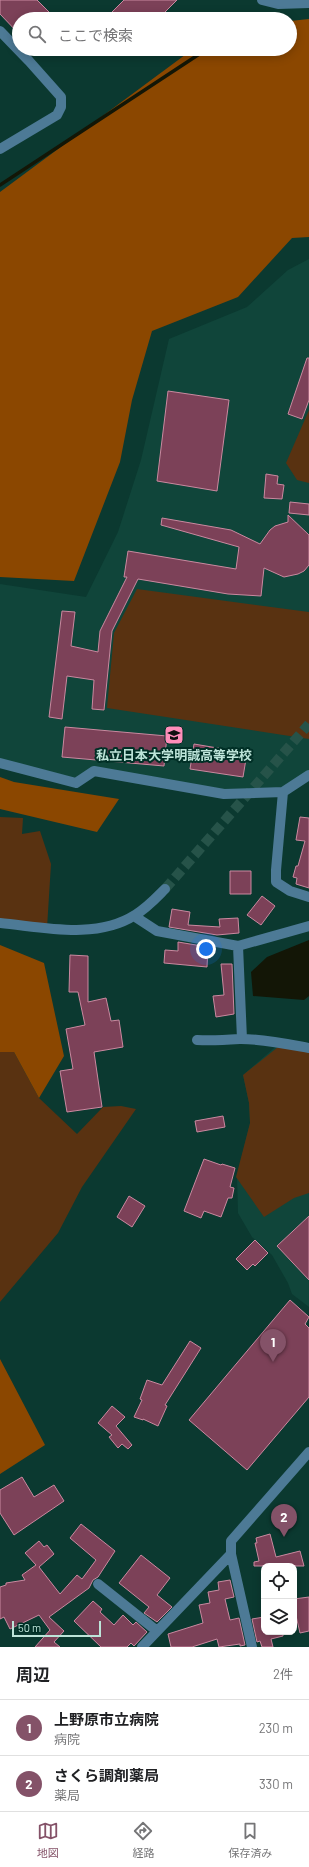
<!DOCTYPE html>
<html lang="ja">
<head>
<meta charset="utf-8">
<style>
	body { margin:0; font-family:Barlow,"Noto Sans JP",sans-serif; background:#f2f2f2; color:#202124 }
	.controls { position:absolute; right:12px; bottom:12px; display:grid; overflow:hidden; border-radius:8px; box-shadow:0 2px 10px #0003 }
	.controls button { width:36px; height:36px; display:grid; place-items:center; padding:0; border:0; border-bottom:1px solid #e0e0e0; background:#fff; color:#202124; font:20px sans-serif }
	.scale { position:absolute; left:12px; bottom:10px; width:89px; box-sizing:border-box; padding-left:4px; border:2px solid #bde4d9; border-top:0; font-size:11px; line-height:14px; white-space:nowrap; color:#bde4d9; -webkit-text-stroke:3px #002f26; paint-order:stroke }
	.you { position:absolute; left:206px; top:949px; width:14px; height:14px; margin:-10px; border:3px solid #fff; border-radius:50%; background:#1a73e8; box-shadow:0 0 0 6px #1a73e833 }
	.badge { display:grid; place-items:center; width:26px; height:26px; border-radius:50%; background:#845268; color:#fff; font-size:13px; font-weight:700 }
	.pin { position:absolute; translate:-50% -33px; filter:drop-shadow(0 1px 2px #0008) }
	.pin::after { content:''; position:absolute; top:21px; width:14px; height:12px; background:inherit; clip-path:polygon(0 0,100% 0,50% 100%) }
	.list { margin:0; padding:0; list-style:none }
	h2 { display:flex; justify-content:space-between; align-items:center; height:52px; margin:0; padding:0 16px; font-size:17px }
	h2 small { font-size:13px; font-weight:400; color:#757577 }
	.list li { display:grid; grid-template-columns:26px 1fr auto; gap:12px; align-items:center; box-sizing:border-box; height:56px; padding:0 16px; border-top:1px solid #e0e0e0 }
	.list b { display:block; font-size:15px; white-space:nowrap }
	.list p { margin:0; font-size:13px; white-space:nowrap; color:#757577 }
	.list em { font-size:13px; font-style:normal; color:#757577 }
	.icon { flex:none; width:22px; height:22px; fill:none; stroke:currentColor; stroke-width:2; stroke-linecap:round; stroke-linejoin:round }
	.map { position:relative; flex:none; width:309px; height:1647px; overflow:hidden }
	.search { position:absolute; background:#fff; box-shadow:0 2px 10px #0003; left:12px; right:12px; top:12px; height:44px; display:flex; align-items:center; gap:10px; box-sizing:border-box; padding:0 14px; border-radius:22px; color:#757577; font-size:15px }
	.sheet { height:164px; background:#fff }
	nav { display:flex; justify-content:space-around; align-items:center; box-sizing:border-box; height:56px; border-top:1px solid #e0e0e0; background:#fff; font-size:11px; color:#757577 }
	nav a { display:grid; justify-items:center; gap:2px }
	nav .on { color:#845268 }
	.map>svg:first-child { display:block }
	.built { fill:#10453a }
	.green { fill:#593211 }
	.forest { fill:#8b4700 }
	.water { fill:#131606 }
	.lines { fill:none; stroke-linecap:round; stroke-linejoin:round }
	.stream { stroke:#131606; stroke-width:3.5 }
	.building { fill:#7c4158; stroke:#ca89a0 }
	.minor-tunnel { stroke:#265349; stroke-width:10; stroke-dasharray:10 5; stroke-linecap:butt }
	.minor { stroke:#4d7a96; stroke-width:10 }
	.labels { text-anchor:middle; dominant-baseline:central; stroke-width:4; stroke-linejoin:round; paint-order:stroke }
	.poi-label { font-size:13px; font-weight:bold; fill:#bde4d9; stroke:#002f26 }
</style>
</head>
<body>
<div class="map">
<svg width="309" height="1647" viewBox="0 0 309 1647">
	<rect width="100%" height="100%" fill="#0b3930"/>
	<path class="built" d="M 309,259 L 309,775 L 283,792 L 247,794 L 94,772 L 76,783 L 0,763 L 0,584 L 86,597 L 118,532 L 141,460 L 169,339 L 247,307 L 288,270 Z
		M 280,1043 L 309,1049 L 309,1307 L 292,1294 L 288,1283 L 272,1255 L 252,1237 L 238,1213 L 237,1175 L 250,1123 L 249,1103 L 243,1075 Z"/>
	<path class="green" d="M 309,410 L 309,483 L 297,480 L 286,463 Z
		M 137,589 L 309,612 L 309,739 L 107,708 L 114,633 Z
		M 0,817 L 23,818 L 22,834 L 40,831 L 51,864 L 47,928 L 0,923 Z
		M 283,1043 L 309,1048 L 309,1193 L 294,1198 L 264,1217 L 236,1177 L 250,1123 L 249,1103 L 243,1075 Z
		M 0,1052 L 14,1052 L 39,1098 L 77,1134 L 103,1107 L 121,1106 L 136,1109 L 82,1187 L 58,1233 L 0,1302 Z"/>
	<path class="forest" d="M 309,19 L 309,237 L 292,238 L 238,297 L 152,331 L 132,400 L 120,462 L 74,581 L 0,577 L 0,192 L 193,49 L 290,49 L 290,21 Z
		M 0,777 L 14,782 L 119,799 L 97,832 L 0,809 Z
		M 0,945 L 44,963 L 64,1056 L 39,1098 L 14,1052 L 0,1052 Z
		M 0,1359 L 45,1445 L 0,1474 Z"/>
	<path class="water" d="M 309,940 L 309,996 L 304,1000 L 253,996 L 251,972 L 267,957 Z"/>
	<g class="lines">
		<path class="stream" d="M 0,185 L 207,49"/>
	</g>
	<path class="building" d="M 0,0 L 37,0 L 56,19 L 19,19 L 19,34 L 0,14 Z
		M 124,0 L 177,0 L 158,19 L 105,19 Z
		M 307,358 L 309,358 L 309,400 L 302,419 L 288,414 Z
		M 168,391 L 229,400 L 217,491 L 157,481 Z
		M 266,474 L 278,476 L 277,484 L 284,485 L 282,499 L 264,498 Z
		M 290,502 L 309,504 L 309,515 L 289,513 Z
		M 288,515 L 309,535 L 309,565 L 304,571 L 298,574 L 284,577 L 264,568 L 261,596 L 228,594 L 138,579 L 112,631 L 104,710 L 92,709 L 94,680 L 67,676 L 62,719 L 49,717 L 62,611 L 75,612 L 71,646 L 98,652 L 100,631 L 127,577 L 124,577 L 128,551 L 236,569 L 239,547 L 161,525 L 162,518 L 231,530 L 260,544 L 270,530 L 275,526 L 288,522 Z
		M 65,727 L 167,736 L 164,766 L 62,757 Z
		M 194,744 L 247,753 L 243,777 L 190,769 Z
		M 300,817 L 309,818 L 309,888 L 296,884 L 297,878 L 293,877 L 296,866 L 298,866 L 305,841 L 296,840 Z
		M 230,871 L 251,871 L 251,894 L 230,894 Z
		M 262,896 L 275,906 L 261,925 L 247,915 Z
		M 172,909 L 190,912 L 188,925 L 220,927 L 219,919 L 238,918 L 239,933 L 217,935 L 169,927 Z
		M 178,942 L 208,947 L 207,967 L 164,963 L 165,950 L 178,951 Z
		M 70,955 L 88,956 L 88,1002 L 106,998 L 111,1021 L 119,1020 L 123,1047 L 94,1052 L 102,1107 L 67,1112 L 60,1071 L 73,1069 L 66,1029 L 85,1025 L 78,992 L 69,992 Z
		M 221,964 L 232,964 L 234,1014 L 216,1017 L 213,996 L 224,995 Z
		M 223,1116 L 225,1127 L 197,1132 L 195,1121 Z
		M 204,1159 L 221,1165 L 222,1164 L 235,1168 L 230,1187 L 234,1188 L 232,1198 L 228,1198 L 221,1217 L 204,1211 L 201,1218 L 184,1211 Z
		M 129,1196 L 145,1206 L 132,1227 L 117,1217 Z
		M 309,1216 L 309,1280 L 277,1246 Z
		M 255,1240 L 268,1253 L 255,1266 L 253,1264 L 247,1270 L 236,1259 Z
		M 290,1300 L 309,1317 L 305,1324 L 309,1328 L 309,1397 L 247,1470 L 189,1420 Z
		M 190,1341 L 201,1348 L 165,1405 L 167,1406 L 158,1426 L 143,1419 L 143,1420 L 134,1417 L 142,1400 L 140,1399 L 147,1380 L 162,1385 Z
		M 112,1406 L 125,1417 L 116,1426 L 132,1445 L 128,1449 L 122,1444 L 118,1448 L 109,1437 L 112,1435 L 98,1423 Z
		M 22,1477 L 34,1497 L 54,1485 L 64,1501 L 14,1535 L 0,1513 L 0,1490 Z
		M 81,1524 L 115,1551 L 98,1577 L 93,1580 L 89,1588 L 49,1617 L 64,1631 L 54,1642 L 60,1647 L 35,1647 L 50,1630 L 39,1615 L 10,1629 L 4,1617 L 0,1619 L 0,1587 L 6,1585 L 6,1583 L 25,1580 L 22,1575 L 36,1565 L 25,1553 L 39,1541 L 44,1547 L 47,1545 L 54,1554 L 39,1567 L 60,1594 L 77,1575 L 82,1579 L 96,1560 L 70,1538 Z
		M 270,1534 L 276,1557 L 300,1551 L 304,1566 L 254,1566 L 254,1562 L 259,1561 L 255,1543 L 257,1543 L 256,1538 Z
		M 141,1555 L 170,1578 L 157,1595 L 172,1607 L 157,1622 L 144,1613 L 149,1607 L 119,1583 Z
		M 230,1580 L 234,1597 L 225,1599 L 230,1620 L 239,1618 L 245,1645 L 240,1646 L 240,1644 L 219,1647 L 217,1639 L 192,1647 L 171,1647 L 168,1634 L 203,1623 L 199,1605 L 210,1603 L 208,1592 L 219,1590 L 218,1582 Z
		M 309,1597 L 309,1631 L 300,1633 L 294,1607 L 294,1599 Z
		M 93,1601 L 102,1609 L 100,1612 L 114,1625 L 123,1615 L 133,1625 L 136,1622 L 147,1632 L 134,1646 L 131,1643 L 127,1647 L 101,1647 L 74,1621 Z
		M 264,1617 L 264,1632 L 283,1632 L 283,1636 L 271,1639 L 273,1647 L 262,1647 L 260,1641 L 257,1642 L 252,1619 Z"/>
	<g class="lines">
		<path class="minor-tunnel" d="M 165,889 L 309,724"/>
		<path class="minor" d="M 262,0 L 278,4 L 309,3
			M 0,31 L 29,61 L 61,97 L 61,107 L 57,115 L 0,149
			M 0,763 L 76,783 L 94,771 L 224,794 L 283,792 L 309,775
			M 283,792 L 276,870 L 276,882 L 290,891 L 309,897
			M 134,916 L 157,931 L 238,946 L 309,926
			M 0,923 C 43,927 96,940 135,915 C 147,908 156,898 165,889
			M 238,946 L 242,1039
			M 197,1040 C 212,1041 226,1040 241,1039 C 263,1039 287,1044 309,1048
			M 231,1554 L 252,1647
			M 98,1584 L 157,1631
			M 142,1647 L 231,1554 L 231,1541 L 309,1452"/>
	</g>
	<defs>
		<symbol id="school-square" viewBox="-11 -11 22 22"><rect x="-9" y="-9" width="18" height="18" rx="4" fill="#ff8eba" stroke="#002f26"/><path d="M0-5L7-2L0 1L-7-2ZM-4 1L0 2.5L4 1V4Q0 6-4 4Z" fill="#111"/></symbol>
	</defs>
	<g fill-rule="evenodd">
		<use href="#school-square" x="163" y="724" width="22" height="22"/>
	</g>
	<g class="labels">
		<g class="poi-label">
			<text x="174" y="755">私立日本大学明誠高等学校</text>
		</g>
	</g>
</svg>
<div class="controls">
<button><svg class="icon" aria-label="locate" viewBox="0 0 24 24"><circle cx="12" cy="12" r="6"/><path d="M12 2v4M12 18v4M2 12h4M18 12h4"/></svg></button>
<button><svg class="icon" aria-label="layers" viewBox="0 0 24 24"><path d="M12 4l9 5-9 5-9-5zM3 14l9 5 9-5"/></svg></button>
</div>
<div class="scale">50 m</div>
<div class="you"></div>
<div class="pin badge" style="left:273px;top:1362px">1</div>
<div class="pin badge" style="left:284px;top:1537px">2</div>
<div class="search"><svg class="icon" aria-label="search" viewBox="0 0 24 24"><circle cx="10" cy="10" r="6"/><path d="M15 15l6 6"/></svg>ここで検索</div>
</div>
<section class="sheet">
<h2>周辺<small>2件</small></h2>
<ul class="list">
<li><span class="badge">1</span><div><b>上野原市立病院</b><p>病院</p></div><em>230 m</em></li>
<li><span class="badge">2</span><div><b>さくら調剤薬局</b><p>薬局</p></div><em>330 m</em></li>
</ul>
</section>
<nav>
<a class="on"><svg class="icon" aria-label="map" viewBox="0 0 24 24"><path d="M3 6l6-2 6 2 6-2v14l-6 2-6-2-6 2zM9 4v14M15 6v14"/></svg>地図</a>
<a><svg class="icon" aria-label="directions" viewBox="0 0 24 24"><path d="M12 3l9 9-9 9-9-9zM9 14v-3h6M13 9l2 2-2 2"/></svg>経路</a>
<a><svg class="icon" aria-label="saved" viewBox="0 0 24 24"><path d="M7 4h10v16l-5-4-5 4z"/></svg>保存済み</a>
</nav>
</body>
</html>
